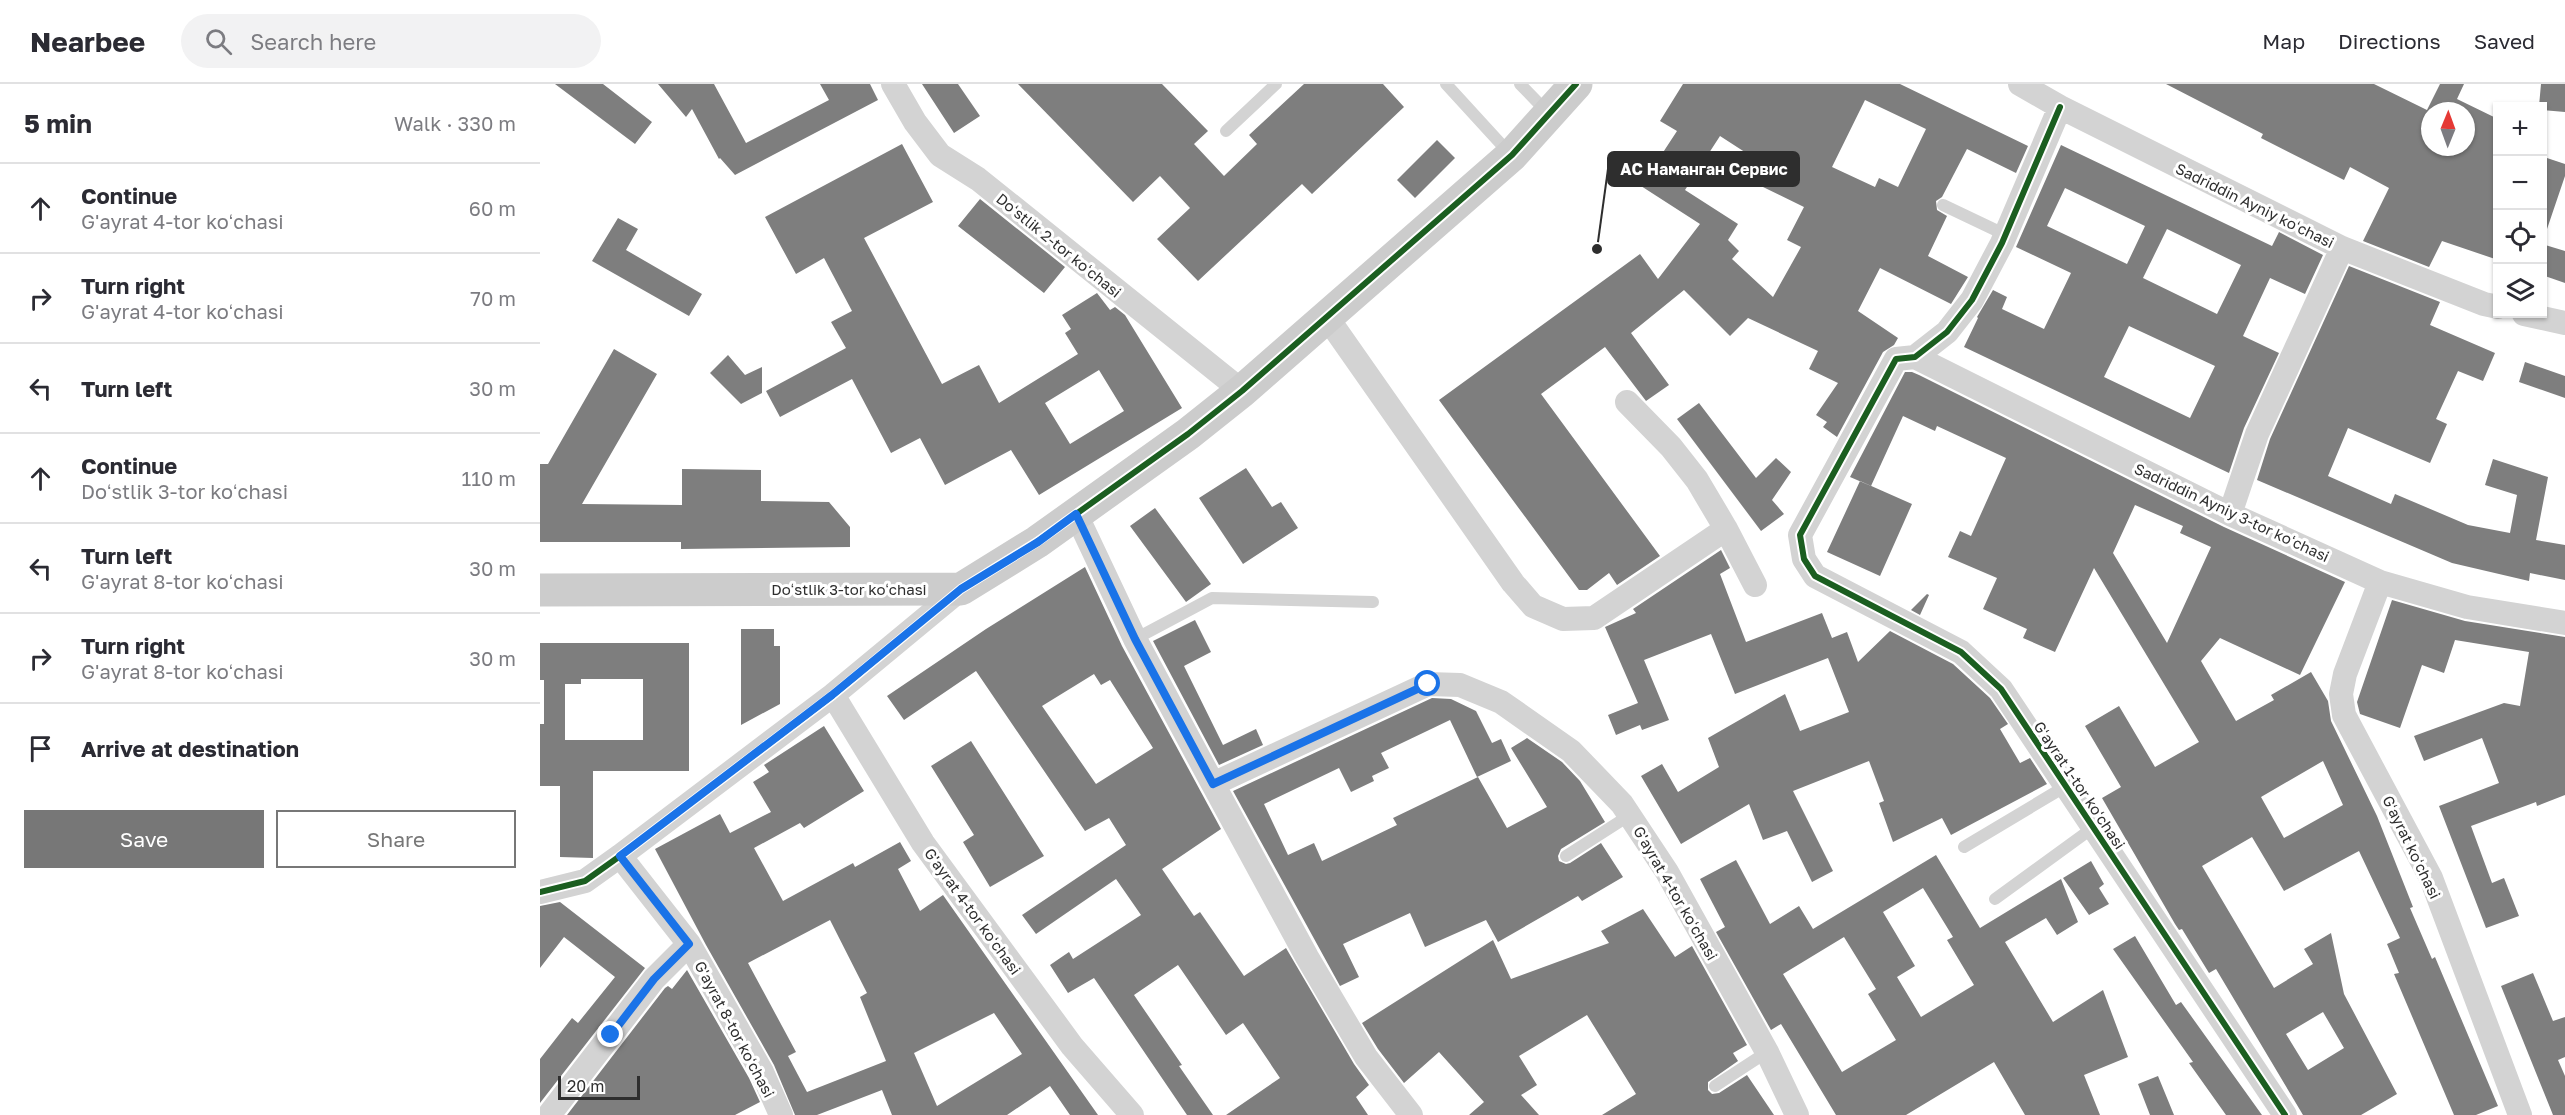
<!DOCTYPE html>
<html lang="en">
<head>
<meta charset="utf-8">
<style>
	body { margin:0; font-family:"Golos Text",sans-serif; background:#f2f2f3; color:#2b2b33 }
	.controls { position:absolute; right:18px; top:18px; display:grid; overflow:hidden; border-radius:0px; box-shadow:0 2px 4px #0004 }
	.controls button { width:54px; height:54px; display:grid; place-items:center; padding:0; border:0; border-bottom:2px solid #e1e1e2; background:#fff; color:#2b2b33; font:30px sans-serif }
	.compass { position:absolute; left:1881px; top:18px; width:54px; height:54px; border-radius:50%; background:#fff; box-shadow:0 2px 4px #0004; rotate:1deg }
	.scale { position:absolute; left:18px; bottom:15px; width:82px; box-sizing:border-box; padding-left:6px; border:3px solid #2e2e2e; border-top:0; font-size:16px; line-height:21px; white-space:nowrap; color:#2e2e2e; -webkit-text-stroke:4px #fff; paint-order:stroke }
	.stop { position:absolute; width:18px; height:18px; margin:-14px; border:4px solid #1a73e8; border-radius:50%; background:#fff }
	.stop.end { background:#1a73e8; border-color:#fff; box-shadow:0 2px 6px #0008 }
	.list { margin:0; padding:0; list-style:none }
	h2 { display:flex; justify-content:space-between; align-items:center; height:78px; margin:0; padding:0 24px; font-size:26px }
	h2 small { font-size:20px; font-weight:400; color:#7c7c81 }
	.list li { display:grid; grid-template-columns:39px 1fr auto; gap:18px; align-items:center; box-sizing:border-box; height:90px; padding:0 24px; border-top:2px solid #e1e1e2 }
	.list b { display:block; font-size:22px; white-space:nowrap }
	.list p { margin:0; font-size:20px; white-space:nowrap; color:#7c7c81 }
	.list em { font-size:20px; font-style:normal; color:#7c7c81 }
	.actions { display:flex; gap:12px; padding:18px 24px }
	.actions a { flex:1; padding:14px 0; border:2px solid #777; border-radius:0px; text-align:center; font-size:21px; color:#777 }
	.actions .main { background:#777; color:#fff }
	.icon { flex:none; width:33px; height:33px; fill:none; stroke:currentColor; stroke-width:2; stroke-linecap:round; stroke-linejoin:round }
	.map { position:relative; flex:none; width:2025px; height:1031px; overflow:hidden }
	header { display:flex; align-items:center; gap:36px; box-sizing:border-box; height:84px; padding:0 30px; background:#fff; border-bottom:2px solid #e1e1e2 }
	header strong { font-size:28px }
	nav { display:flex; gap:33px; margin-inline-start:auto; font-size:21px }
	.search { width:420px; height:54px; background:#f2f2f3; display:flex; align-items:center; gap:15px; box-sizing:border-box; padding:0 21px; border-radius:33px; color:#7c7c81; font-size:22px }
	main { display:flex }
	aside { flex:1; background:#fff }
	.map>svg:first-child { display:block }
	.building { fill:#7e7e7e; fill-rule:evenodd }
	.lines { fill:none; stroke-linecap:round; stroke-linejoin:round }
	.lane { stroke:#d3d3d3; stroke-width:12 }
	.street { stroke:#d3d3d3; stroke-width:24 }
	.secondary { stroke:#ccc; stroke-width:33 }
	.cycleway-casing { stroke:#fff; stroke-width:10 }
	.cycleway { stroke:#1b5e20; stroke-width:6 }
	.route { stroke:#1a73e8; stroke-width:8 }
	.labels { text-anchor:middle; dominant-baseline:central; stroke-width:6; stroke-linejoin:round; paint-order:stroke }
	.street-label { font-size:15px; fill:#2e2e2e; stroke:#fff }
	.leader { fill:none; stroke:#2e2e2e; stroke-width:2 }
	.callout-dot { fill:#2e2e2e; stroke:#fff; stroke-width:2 }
	.callout { fill:#2e2e2e; stroke:#2e2e2e; stroke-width:2 }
	.callout-label { font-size:16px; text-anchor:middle; font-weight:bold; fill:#fff }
</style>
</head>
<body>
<header>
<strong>Nearbee</strong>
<div class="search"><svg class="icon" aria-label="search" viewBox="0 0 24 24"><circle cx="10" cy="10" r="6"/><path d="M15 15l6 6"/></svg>Search here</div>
<nav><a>Map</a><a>Directions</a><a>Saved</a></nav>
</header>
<main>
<aside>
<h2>5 min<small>Walk · 330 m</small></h2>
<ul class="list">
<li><svg class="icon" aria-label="ahead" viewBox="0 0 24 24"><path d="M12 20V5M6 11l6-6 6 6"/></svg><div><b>Continue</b><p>G'ayrat 4-tor koʻchasi</p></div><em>60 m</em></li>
<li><svg class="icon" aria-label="right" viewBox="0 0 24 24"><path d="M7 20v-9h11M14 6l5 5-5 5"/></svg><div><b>Turn right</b><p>G'ayrat 4-tor koʻchasi</p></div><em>70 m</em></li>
<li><svg class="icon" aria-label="left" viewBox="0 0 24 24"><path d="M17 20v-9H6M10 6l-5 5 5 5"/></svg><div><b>Turn left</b></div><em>30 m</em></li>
<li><svg class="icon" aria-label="ahead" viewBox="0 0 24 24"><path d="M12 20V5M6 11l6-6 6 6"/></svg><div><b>Continue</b><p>Doʻstlik 3-tor koʻchasi</p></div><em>110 m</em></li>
<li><svg class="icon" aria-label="left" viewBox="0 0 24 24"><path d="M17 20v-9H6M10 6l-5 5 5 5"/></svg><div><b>Turn left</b><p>G'ayrat 8-tor koʻchasi</p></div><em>30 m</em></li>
<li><svg class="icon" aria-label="right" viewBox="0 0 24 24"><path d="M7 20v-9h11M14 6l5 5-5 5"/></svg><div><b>Turn right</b><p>G'ayrat 8-tor koʻchasi</p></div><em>30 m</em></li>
<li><svg class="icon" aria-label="arrive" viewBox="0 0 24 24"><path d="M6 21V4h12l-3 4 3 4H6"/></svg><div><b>Arrive at destination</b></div></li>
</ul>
<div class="actions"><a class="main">Save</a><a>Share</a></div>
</aside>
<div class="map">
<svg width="2025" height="1031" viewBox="0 0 2025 1031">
	<rect width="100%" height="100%" fill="#fff"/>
	<path class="building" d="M 15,0 L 63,0 L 112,38 L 95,60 Z
		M 118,0 L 174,0 L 206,59 L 289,16 L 280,0 L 330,0 L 338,16 L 195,91 L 180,74 L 179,75 L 152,25 L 146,33 Z
		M 382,0 L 418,0 L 440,32 L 414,49 Z
		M 478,0 L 622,0 L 668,47 L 654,60 L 684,92 L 717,60 L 709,51 L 764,0 L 843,0 L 864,23 L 772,110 L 762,100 L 658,197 L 617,155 L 650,124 L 620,92 L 593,118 Z
		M 1143,0 L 1360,0 L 1488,62 L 1476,89 L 1427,65 L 1402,113 L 1396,117 L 1397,126 L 1407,132 L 1388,172 L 1428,193 L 1411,220 L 1340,184 L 1318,227 L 1358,254 L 1354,261 L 1343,268 L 1297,353 L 1283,343 L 1287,338 L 1276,331 L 1298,299 L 1269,285 L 1278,267 L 1208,234 L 1190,252 L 1144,206 L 1091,249 L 1129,301 L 1106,317 L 1065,263 L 1001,310 L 1120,472 L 1077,501 L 1069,489 L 1047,506 L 1039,506 L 899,316 L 1100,170 L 1118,195 L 1160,140 L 1101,102 L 1137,47 L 1120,37 ZM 1325,16 L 1386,45 L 1358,103 L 1339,94 L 1335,103 L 1292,83 ZM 1180,52 L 1231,85 L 1223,103 L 1264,123 L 1247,156 L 1261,163 L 1233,213 L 1192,175 L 1199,167 L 1188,156 L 1198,140 L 1145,106 Z
		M 1626,0 L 1834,0 L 1887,26 L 1900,0 L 1924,0 L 1917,15 L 1958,35 L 1958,176 L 1902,157 L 1889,183 L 1823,157 L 1849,104 L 1810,83 L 1804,96 L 1721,54 L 1723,50 ZM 1890,27 L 1926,27 L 1926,63 L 1890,63 Z
		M 2001,0 L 2025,0 L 2025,28 L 2002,26 L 2002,22 L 1999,22 Z
		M 897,56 L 915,74 L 875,114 L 857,96 Z
		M 362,60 L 393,118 L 324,154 L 402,300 L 439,281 L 459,319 L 538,270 L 525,249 L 531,245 L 522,231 L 557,209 L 570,226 L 575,223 L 585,231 L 642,324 L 499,411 L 471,366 L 405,401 L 380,354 L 351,369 L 312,295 L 240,333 L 226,307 L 306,264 L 291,238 L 312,227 L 284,174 L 256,190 L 225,133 ZM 559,286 L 584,327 L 530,360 L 505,319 Z
		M 1521,61 L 1732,162 L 1739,148 L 1783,171 L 1765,210 L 1730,194 L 1703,252 L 1739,269 L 1704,344 L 1689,389 L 1424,263 L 1438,234 L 1437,233 L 1453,206 L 1467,213 L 1462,225 L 1504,245 L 1531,189 L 1476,163 ZM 1525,104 L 1605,142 L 1587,180 L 1507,142 ZM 1627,145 L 1701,181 L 1677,230 L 1603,194 ZM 1589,242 L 1675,282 L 1650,334 L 1564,293 Z
		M 2007,74 L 2025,80 L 2025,92 L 2006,148 L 2002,147 L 2002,88 Z
		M 440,115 L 525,183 L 504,209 L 418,142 Z
		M 78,134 L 98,145 L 86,166 L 162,210 L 149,232 L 52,177 Z
		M 2002,160 L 2025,167 L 2025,199 L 2002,191 Z
		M 1809,182 L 1900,218 L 1890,241 L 1955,269 L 1943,297 L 1918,287 L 1896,335 L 1907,340 L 1890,379 L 1808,344 L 1788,392 L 1851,420 L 1855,410 L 1928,441 L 1970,449 L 1977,411 L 1945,401 L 1953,375 L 2008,393 L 1996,456 L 2025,461 L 2025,496 L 1990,489 L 1989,497 L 1912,479 L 1717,396 L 1730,355 Z
		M 74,265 L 117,290 L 42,420 L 142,421 L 142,385 L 221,386 L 221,417 L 289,418 L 310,443 L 310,463 L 141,465 L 141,458 L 0,458 L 0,380 L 8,380 Z
		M 188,271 L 205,291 L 222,283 L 222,309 L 201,320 L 170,289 Z
		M 1985,278 L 2025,292 L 2025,314 L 1979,298 Z
		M 1365,288 L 1372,288 L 1379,291 L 1684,443 L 1805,498 L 1760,591 L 1680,554 L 1661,577 L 1696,637 L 1734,616 L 1731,611 L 1771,588 L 1788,617 L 1791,637 L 1837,732 L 1873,823 L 1870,824 L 1892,875 L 1895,873 L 1958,1022 L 1936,1031 L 1914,1031 L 1854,890 L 1859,889 L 1847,860 L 1860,854 L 1819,767 L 1744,807 L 1712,753 L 1662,782 L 1734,904 L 1773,880 L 1764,865 L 1791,849 L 1804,910 L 1857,1010 L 1821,1031 L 1763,1031 L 1676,885 L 1669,889 L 1642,845 L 1639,846 L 1635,840 L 1562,714 L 1581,703 L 1545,642 L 1579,622 L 1615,683 L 1659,658 L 1554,484 L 1515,568 L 1483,554 L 1487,545 L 1443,525 L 1457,494 L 1408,473 L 1420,447 L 1431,452 L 1466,374 L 1397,342 L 1395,347 L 1363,332 L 1331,402 L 1310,393 ZM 1595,421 L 1643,442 L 1640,449 L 1671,463 L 1627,559 L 1573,469 ZM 1783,677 L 1803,721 L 1744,754 L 1721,713 ZM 1783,928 L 1804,964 L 1768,986 L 1746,950 Z
		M 1159,319 L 1216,394 L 1236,374 L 1251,388 L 1232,416 L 1244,430 L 1221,447 L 1137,335 Z
		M 706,384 L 732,423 L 741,418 L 758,444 L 703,480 L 659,414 Z
		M 1320,397 L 1372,420 L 1340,492 L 1287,468 Z
		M 615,424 L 671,500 L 646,518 L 590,442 Z
		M 1181,466 L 1190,484 L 1180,490 L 1206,558 L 1282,529 L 1292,554 L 1307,548 L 1318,578 L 1350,547 L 1413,580 L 1450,614 L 1468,640 L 1460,645 L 1480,679 L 1490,674 L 1507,700 L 1411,751 L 1402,734 L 1353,758 L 1339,719 L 1344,717 L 1329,677 L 1253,707 L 1293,787 L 1272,798 L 1247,747 L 1223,756 L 1209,720 L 1141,760 L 1101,692 L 1122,680 L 1138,708 L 1179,683 L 1168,654 L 1245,610 L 1260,647 L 1309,628 L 1288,574 L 1195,610 L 1171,550 L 1104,576 L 1129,636 L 1102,646 L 1100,641 L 1076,651 L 1068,631 L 1098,619 L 1065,543 L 1096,529 L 1093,525 Z
		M 545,483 L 582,562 L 681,745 L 622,785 L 654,832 L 660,828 L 704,892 L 746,864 L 814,980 L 829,1001 L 816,1013 L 828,1031 L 686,1031 L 740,994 L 703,939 L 686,951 L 638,881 L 594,911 L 642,981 L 639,982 L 673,1031 L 647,1031 L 554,894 L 528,909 L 510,881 L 529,868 L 533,875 L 601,831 L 576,795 L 496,850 L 482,831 L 586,761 L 569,734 L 545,747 L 436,587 L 364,636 L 347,612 L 446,545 ZM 554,590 L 561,601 L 570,596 L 613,664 L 556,700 L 502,622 Z
		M 1387,510 L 1389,511 L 1380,531 L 1371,526 Z
		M 1852,516 L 1925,537 L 2025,553 L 2025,711 L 1997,722 L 1996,718 L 1931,742 L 1952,799 L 1964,794 L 1979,832 L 1946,844 L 1899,722 L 1959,699 L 1942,654 L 1884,677 L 1874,652 L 1964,619 L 1980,622 L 1989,568 L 1915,556 L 1904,589 L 1882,581 L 1860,644 L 1820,630 L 1817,618 Z
		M 655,536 L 671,568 L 644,582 L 683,661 L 716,645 L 723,661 L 679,681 L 613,557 Z
		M 201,545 L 234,545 L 234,562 L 240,562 L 240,620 L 201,641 Z
		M 0,559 L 149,559 L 149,687 L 53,687 L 53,774 L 20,773 L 20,702 L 0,702 L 0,640 L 4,640 L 4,596 L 0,596 ZM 41,595 L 103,595 L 103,656 L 25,656 L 25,600 L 41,600 Z
		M 892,614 L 911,615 L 936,627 L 952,659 L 961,655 L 971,677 L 937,693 L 910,636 L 841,669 L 849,684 L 832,692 L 834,697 L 811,708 L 799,684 L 724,720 L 748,771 L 774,759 L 782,777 L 857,741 L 853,734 L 938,693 L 967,744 L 1007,723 L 971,664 L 987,654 L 1022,678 L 1040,697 L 1065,738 L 1021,765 L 1018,772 L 1019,777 L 1026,780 L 1030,779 L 1061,759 L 1083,793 L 1042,817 L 1038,812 L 958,858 L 946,836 L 885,863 L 870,829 L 803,860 L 819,893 L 800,902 L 693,707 Z
		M 284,642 L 324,707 L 264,744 L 260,739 L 214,764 L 243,817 L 313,779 L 315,783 L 360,758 L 371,777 L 358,785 L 380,827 L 403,811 L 558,1031 L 530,1031 L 510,1002 L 467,1031 L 352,1031 L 342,1006 L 277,1031 L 255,1031 L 234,981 L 166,861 L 115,765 L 180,730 L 190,749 L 231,728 L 213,698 L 229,688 L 224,681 ZM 290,836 L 327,909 L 320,913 L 346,977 L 267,1008 L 248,972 L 256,968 L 208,879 ZM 454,929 L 482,970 L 397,1022 L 374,969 Z
		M 431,657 L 504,772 L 450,803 L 423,758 L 434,751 L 391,682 Z
		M 1396,771 L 1440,844 L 1521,795 L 1538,838 L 1517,851 L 1506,834 L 1465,858 L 1513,938 L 1563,906 L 1588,973 L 1544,991 L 1560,1031 L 1485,1031 L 1454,978 L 1366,1031 L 1296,1031 L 1241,940 L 1231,946 L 1176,848 L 1185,843 L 1160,795 L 1196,776 L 1230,840 L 1259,822 L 1273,845 ZM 1383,804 L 1413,853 L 1407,856 L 1434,901 L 1381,933 L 1357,893 L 1375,882 L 1343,828 ZM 1304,853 L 1336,905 L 1328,910 L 1356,956 L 1302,988 L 1243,890 Z
		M 1551,777 L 1564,800 L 1559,804 L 1569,820 L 1549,831 L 1523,794 Z
		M 20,818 L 105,884 L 0,1019 L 0,975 L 32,934 L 38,939 L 75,893 L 24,853 L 0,884 L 0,822 Z
		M 1103,825 L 1135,873 L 1152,862 L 1207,961 L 1193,969 L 1198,977 L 1168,998 L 1168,1006 L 1172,1010 L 1179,1009 L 1207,991 L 1234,1031 L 1062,1031 L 1096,1010 L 1047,931 L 979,972 L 997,1001 L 981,1011 L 999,1031 L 929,1031 L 944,1018 L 899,968 L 864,999 L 838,965 L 822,939 L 953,856 L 971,895 L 1069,859 L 1061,847 Z
		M 1595,852 L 1636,921 L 1641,918 L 1722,1031 L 1686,1031 L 1649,979 L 1653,978 L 1573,865 Z
		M 147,886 L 209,994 L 220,1018 L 195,1031 L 27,1031 L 125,904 L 128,902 L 132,905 Z
		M 1993,889 L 2013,937 L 2025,933 L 2025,973 L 2018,976 L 2025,992 L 2025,1031 L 2013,1031 L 1961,902 Z
		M 1618,992 L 1634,1031 L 1610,1031 L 1598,1000 Z"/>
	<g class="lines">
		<path class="lane" d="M 906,0 L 971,71
			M 980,0 L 1008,29
			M 686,47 L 736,0
			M 1403,121 L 1466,151
			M 595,555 L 672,514 L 833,518
			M 1424,763 L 1526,702
			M 1026,772 L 1090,731
			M 1455,815 L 1554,743
			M 1175,1002 L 1227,968"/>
		<path class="street" d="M 353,0 L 375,38 L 400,71 L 438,95 L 702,307
			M 1480,0 L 1520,23 L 1802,164 L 1944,220 L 1958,223
			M 1520,23 L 1462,159 L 1432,216 L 1407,248 L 1375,273 L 1356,275 L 1260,451 L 1264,475 L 1275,492 L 1421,568 L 1461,605 L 1745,1031
			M 1984,230 L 2025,239
			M 786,232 L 973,499 L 993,522 L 1023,535 L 1054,534 L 1186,445 L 1215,501
			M 1375,273 L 1690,430 L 1840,498 L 1927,523 L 2025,539
			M 1087,318 L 1131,363 L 1157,396 L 1186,445
			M 536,430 L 595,555 L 673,700 L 888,600 L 920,601 L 961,618 L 1031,667 L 1082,720 L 1127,788 L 1227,968 L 1257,1031
			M 1690,430 L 1717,350 L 1802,164
			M 1840,498 L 1805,590 L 1801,610 L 1804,631 L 1891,794 L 1980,1031
			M 293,611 L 383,759 L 532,962 L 592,1031
			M 673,700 L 767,873 L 826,973 L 871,1031
			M 80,772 L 149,860 L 222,988 L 241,1031
			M 0,808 L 45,797 L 80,772 L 293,611 L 421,505
			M 9,1031 L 114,895 L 149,860"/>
		<path class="secondary" d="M 0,506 L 421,505 L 497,458 L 648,350 L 702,307 L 972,71 L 1036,0"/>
		<defs>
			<path id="cycleway" d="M 1520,23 L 1462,159 L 1432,216 L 1407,248 L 1375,273 L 1356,275 L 1260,451 L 1264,475 L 1275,492 L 1421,568 L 1461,605 L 1745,1031
				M 0,808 L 45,797 L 80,772 L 293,611 L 421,505 L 497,458 L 648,350 L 702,307 L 972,71 L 1036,0"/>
		</defs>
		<use href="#cycleway" class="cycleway-casing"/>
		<use href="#cycleway" class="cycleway"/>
	</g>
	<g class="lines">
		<path class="route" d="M 71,951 L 114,895 L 149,860 L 80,772 L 292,611 L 421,505 L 498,458 L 536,430 L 595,555 L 673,700 L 888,600"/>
	</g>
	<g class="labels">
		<g class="street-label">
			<text transform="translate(1715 121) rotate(26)">Sadriddin Ayniy koʻchasi</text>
			<text transform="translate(519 161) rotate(39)">Doʻstlik 2-tor koʻchasi</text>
			<text transform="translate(1692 428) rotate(25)">Sadriddin Ayniy 3-tor koʻchasi</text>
			<text x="309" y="505">Doʻstlik 3-tor koʻchasi</text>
			<text transform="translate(1540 701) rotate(56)">Gʻayrat 1-tor koʻchasi</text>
			<text transform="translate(1872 763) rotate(64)">Gʻayrat koʻchasi</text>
			<text transform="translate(1136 809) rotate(60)">G'ayrat 4-tor koʻchasi</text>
			<text transform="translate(433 827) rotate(54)">G'ayrat 4-tor koʻchasi</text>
			<text transform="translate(195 945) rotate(62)">G'ayrat 8-tor koʻchasi</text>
		</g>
	</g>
	<path class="leader" d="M1057 165L1068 85"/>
	<circle class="callout-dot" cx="1057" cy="165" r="6"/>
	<rect class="callout" x="1068" y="68" width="191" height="34" rx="6"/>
	<g class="callout-label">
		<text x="1164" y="91">АС Наманган Сервис</text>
	</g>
</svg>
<div class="controls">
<button>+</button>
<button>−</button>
<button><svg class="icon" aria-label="locate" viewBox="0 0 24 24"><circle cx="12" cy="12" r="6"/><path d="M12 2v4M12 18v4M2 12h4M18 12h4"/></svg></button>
<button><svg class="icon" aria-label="layers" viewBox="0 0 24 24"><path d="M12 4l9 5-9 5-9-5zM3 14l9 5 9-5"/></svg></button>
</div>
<svg class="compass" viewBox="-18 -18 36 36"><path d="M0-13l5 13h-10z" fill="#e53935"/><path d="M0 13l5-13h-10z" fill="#7c7c81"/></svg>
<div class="scale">20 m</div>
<div class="stop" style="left:888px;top:600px"></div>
<div class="stop end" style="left:71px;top:951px"></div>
</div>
</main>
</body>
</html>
